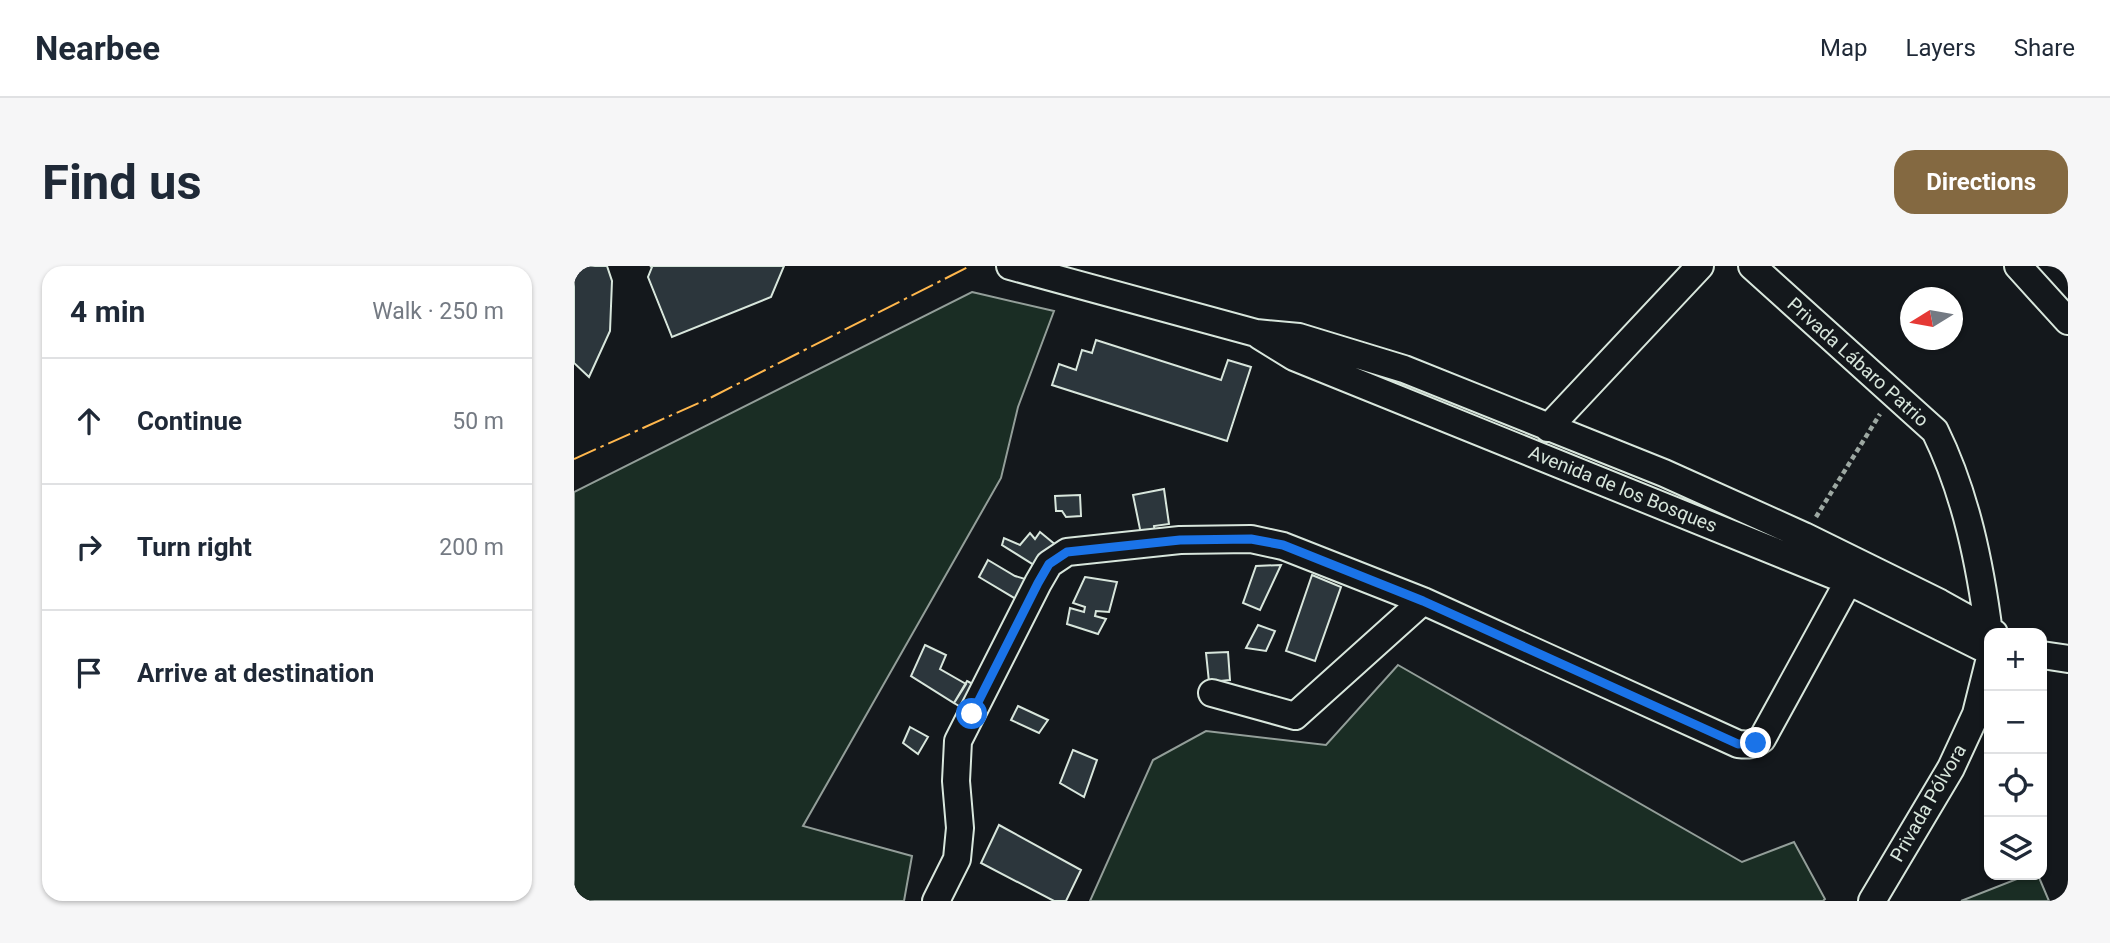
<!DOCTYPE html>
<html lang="en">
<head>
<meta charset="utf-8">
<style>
	body { margin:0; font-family:Roboto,sans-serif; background:#f6f6f7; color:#1f2937 }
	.controls { position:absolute; right:21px; bottom:21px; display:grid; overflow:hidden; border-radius:14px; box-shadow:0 2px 5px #0004 }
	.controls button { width:63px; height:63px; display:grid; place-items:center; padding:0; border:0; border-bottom:2px solid #e0e1e3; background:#fff; color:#1f2937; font:35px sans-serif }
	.compass { position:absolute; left:1326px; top:21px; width:63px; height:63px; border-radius:50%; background:#fff; box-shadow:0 2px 5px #0004; rotate:259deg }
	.stop { position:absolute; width:21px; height:21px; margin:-16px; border:5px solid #1a73e8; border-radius:50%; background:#fff }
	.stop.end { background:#1a73e8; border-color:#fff; box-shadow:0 2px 7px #0008 }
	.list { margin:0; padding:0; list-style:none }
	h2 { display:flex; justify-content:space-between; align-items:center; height:91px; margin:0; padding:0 28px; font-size:30px }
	h2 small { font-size:23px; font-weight:400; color:#747a83 }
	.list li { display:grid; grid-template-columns:46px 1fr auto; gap:21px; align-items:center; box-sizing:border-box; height:126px; padding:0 28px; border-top:2px solid #e0e1e3 }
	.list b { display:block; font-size:26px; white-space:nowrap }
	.list em { font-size:23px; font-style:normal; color:#747a83 }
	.icon { flex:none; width:38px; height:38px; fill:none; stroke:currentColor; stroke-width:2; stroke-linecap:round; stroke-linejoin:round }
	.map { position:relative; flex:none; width:1494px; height:635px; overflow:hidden; border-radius:21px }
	header { display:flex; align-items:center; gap:42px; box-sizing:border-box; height:98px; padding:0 35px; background:#fff; border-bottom:2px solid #e0e1e3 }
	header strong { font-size:33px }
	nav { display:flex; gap:38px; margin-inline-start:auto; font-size:24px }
	.intro { display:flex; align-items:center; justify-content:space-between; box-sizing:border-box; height:168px; padding:0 42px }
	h1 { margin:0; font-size:49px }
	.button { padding:18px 32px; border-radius:21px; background:#846941; color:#fff; font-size:24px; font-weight:700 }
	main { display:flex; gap:42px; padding:0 42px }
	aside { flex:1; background:#fff; border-radius:21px; box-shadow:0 2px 5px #0004 }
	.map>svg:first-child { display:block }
	.green { fill:#1a2d24; stroke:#939e99; stroke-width:2 }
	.building { fill:#2c363c; stroke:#d8e6dc; stroke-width:2 }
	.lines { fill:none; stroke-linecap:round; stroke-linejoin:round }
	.minor-casing { stroke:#d8e6dc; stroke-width:30 }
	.path { stroke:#9da8a2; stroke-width:4.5; stroke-dasharray:5 3.5; stroke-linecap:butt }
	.minor { stroke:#14181c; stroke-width:26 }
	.power { stroke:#ffb74d; stroke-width:2; stroke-dasharray:24 5 3.5 5; stroke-linecap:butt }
	.route { stroke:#1a73e8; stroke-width:9 }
	.labels { text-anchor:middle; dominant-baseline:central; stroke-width:5; stroke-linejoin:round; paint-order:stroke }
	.street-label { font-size:19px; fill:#d8e6dc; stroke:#14181c }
</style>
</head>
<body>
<header>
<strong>Nearbee</strong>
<nav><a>Map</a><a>Layers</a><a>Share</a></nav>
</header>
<div class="intro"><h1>Find us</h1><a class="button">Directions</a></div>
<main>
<aside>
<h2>4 min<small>Walk · 250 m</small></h2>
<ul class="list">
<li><svg class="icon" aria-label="ahead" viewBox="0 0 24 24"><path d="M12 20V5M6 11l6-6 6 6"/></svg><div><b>Continue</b></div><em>50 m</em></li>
<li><svg class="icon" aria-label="right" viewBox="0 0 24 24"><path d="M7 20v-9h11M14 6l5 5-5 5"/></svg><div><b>Turn right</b></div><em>200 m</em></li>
<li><svg class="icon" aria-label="arrive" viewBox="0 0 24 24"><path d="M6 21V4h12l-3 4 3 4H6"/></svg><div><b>Arrive at destination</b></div></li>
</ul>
</aside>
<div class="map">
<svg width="1494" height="635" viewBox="0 0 1494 635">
	<rect width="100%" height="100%" fill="#14181c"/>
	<path class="green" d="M 398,26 L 480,45 L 444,141 L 427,212 L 229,560 L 338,590 L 330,635 L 0,635 L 0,226 Z
		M 824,399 L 1168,596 L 1220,576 L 1251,633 L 1249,635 L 516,635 L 579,494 L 632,465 L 752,479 Z
		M 1453,609 L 1464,609 L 1475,635 L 1387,635 Z"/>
	<path class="building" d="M 0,0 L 33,0 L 38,15 L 36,65 L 15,111 L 0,97 Z
		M 76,0 L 210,0 L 197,31 L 98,71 L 74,11 L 78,1 Z
		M 522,74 L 647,114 L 654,94 L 677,101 L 653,175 L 478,119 L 485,98 L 502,104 L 508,84 L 518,87 Z
		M 590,223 L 595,258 L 580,260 L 581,267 L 567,268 L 559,229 Z
		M 506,229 L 507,250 L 492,251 L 488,245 L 482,245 L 481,230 Z
		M 466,266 L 483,280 L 468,304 L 428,279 L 430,272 L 446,279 L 456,267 L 461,273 Z
		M 414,294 L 441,310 L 464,317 L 452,339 L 405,311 Z
		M 707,299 L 686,344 L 669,337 L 682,300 Z
		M 738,309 L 767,321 L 741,395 L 712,385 Z
		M 511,311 L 543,316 L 535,346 L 522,345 L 521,350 L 532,353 L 524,368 L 493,358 L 496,342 L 510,346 L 511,341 L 499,337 Z
		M 684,359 L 701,365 L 692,385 L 672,382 Z
		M 351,379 L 372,389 L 366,403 L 392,418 L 380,437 L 337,410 Z
		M 654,386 L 656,414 L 635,416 L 632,387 Z
		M 393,415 L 410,424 L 398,448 L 380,437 Z
		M 444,440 L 474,454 L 465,467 L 437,454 Z
		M 336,461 L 354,471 L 344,488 L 329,477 Z
		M 499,484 L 523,494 L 510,531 L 486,517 Z
		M 425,559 L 507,604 L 492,635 L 480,635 L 407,597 Z"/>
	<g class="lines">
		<defs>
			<path id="minor" d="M 436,0 L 682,67 L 725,71 L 830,103 L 1090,207 L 1230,270 L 1366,337 L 1420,367
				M 1178,0 L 1361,165 C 1392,228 1406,298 1415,367
				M 1444,0 L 1494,55
				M 686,70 L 720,91 L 1274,315 L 1415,385
				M 974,162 L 1126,0
				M 1468,389 L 1494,393
				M 638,427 L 721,450 L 849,335
				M 362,635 L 383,593 L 386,562 L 382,515 L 384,475 L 464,317 L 475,298 L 493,286 L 606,274 L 677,273 L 709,280 L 849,335 L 1164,478 C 1174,479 1180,479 1188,473 L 1284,298
				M 1298,635 L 1377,502 L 1402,448 L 1415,396"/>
		</defs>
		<use href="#minor" class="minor-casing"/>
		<path class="path" d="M 1242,251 L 1306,148"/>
		<use href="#minor" class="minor"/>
		<path class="power" d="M 0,193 L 138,131 L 396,0"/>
	</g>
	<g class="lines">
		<path class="route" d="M 398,448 L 464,317 L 475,298 L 493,286 L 606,274 L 677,273 L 709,279 L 849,335 L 1164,478 L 1182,477"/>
	</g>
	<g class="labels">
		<g class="street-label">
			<text transform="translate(1284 96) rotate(42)">Privada Lábaro Patrio</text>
			<text transform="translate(1049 223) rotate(22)">Avenida de los Bosques</text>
			<text transform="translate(1354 537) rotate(-60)">Privada Pólvora</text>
		</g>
	</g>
</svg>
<div class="controls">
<button>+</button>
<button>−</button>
<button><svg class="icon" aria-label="locate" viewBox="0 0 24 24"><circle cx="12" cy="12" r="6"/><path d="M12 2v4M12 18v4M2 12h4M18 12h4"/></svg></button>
<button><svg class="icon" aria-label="layers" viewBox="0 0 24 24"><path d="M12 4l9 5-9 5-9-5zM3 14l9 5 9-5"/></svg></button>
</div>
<svg class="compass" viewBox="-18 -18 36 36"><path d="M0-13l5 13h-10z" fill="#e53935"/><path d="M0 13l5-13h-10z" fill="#747a83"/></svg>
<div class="stop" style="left:398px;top:448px"></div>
<div class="stop end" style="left:1182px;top:477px"></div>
</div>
</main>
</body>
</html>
